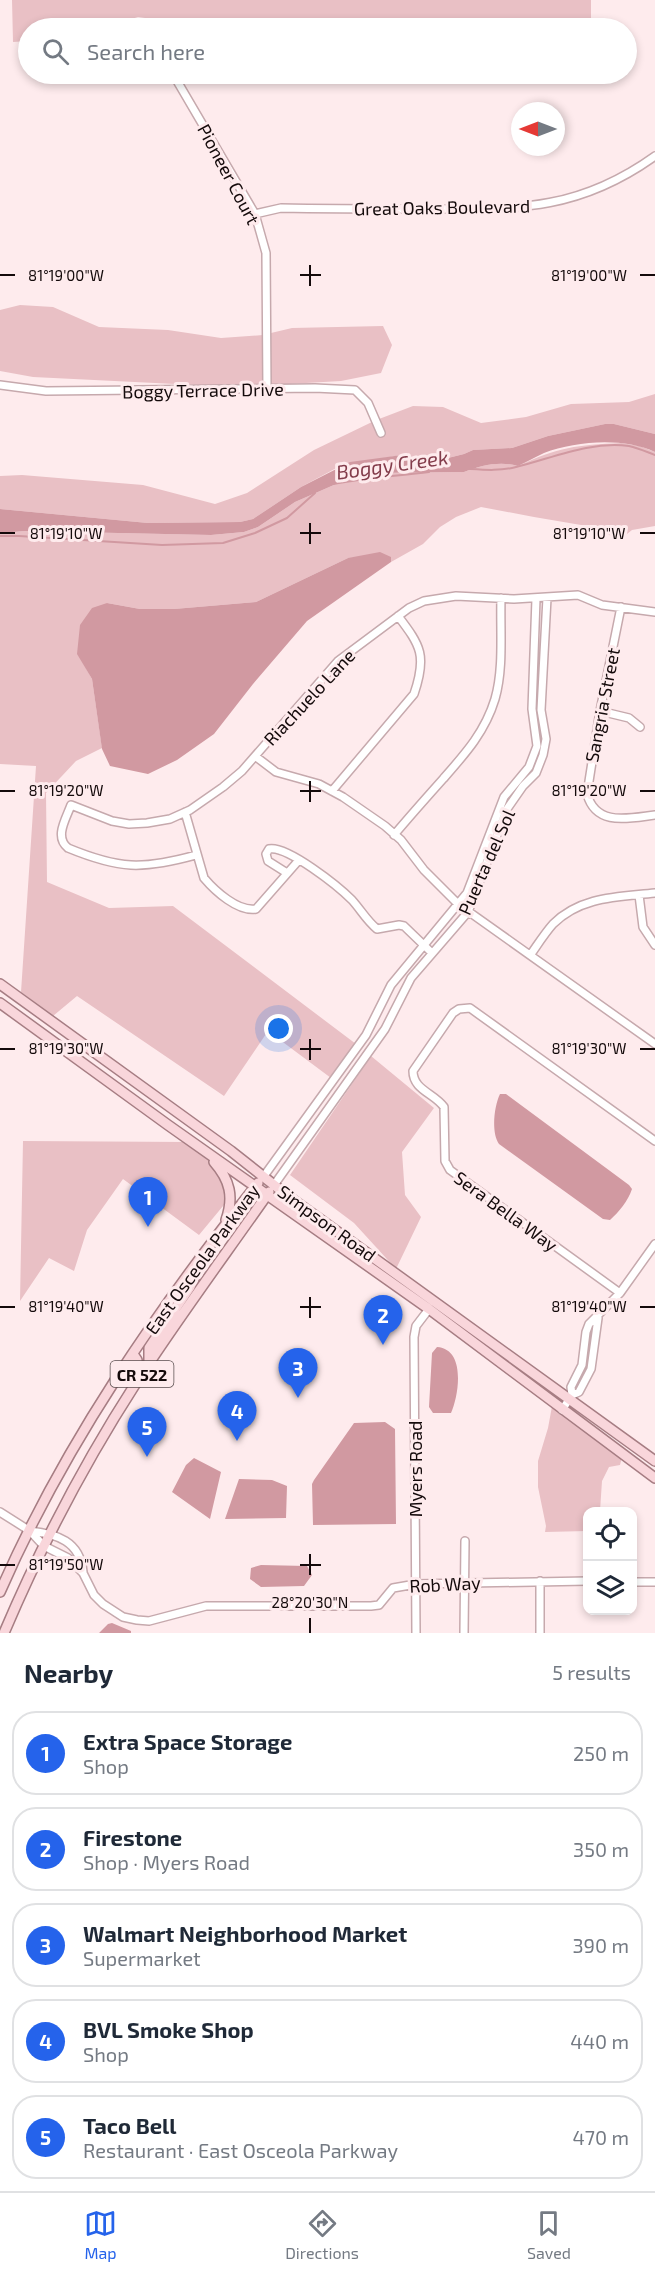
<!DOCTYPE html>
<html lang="en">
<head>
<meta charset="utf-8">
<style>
	body { margin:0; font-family:"Exo 2",sans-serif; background:#f2f2f3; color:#1f2937 }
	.controls { position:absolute; right:18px; bottom:18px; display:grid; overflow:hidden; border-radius:12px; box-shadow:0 3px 9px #0003 }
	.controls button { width:54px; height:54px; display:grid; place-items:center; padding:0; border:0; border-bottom:2px solid #e0e1e3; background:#fff; color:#1f2937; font:30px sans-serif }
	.compass { position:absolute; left:511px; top:102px; width:54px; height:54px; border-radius:50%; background:#fff; box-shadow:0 3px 9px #0003; rotate:270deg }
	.you { position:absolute; left:279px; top:1029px; width:21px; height:21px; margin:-15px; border:4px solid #fff; border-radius:50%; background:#1a73e8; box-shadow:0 0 0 9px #1a73e833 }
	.badge { display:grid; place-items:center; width:39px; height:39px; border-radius:50%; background:#2563eb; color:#fff; font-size:20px; font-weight:700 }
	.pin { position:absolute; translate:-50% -50px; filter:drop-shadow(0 2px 3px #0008) }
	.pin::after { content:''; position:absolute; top:32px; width:21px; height:18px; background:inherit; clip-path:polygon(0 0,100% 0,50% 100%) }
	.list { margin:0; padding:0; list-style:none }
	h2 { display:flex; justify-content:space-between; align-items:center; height:78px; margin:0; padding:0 24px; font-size:26px }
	h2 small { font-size:20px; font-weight:400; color:#747a83 }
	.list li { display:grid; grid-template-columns:39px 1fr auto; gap:18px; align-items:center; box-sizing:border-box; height:84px; margin:0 12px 12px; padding:0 12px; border:2px solid #e0e1e3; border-radius:24px }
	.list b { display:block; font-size:22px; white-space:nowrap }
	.list p { margin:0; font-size:20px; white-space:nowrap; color:#747a83 }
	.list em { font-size:20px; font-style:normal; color:#747a83 }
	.icon { flex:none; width:33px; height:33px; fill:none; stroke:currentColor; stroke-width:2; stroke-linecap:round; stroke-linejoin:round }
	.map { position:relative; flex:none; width:655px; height:1633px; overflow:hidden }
	.search { position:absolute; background:#fff; box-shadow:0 3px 9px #0003; left:18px; right:18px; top:18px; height:66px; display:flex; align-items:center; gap:15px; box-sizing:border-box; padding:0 21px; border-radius:33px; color:#747a83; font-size:22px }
	.sheet { height:558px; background:#fff }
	nav { display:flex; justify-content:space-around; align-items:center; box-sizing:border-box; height:84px; border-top:2px solid #e0e1e3; background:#fff; font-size:16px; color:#747a83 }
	nav a { display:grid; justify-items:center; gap:3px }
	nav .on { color:#2563eb }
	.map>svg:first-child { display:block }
	.green { fill:#e9c0c5 }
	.water { fill:#d199a1 }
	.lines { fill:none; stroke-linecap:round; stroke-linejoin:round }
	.stream { stroke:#d199a1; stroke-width:2 }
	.minor-casing { stroke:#c6a9ad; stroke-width:10 }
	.major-casing { stroke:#a67d83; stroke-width:12 }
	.minor { stroke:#fff; stroke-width:7 }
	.major { stroke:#f9d6db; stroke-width:9 }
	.ticks { fill:none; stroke:#140a0b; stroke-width:2 }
	.labels { text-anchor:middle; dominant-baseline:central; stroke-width:6; stroke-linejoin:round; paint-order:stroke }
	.shield { fill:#feebed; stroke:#5a4e4f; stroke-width:1.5 }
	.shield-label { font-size:16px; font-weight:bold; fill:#140a0b }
	.street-label { font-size:18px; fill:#140a0b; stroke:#feebed }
	.water-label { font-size:20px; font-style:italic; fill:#833c4b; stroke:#feebed }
	.ticks-label { font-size:15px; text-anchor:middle; fill:#140a0b; stroke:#feebed; stroke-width:6; stroke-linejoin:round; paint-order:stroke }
</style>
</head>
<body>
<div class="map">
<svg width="655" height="1633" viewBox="0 0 655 1633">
	<rect width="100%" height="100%" fill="#feebed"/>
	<path class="green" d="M 12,0 L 591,0 L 591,28 L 215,28 L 138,17 L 102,28 L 28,28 L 28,41 L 13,42 Z
		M 20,305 L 53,307 L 99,327 L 168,330 L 221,338 L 263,335 L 263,385 L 216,386 L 33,377 L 0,371 L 0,310 Z
		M 383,326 L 392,345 L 381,373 L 341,381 L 271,385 L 271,333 L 292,328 Z
		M 655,394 L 655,434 L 614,424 L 605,424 L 548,436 L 512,448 L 473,450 L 464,454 L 448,458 L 426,458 L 402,455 L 342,465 L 301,487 L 253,519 L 240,522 L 148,523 L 0,509 L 0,476 L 22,475 L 143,485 L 215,504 L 247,493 L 314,450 L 372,422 L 378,437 L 385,435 L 379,419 L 413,406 L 443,407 L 481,423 L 526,417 L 571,404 L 629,402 Z
		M 621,443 L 640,446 L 655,452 L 655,526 L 632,530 L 618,541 L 595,525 L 581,525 L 534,517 L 481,507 L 456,517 L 440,527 L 423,544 L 391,562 L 391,557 L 348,558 L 256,602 L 174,609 L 140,609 L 107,603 L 78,654 L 92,679 L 102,748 L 76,761 L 46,793 L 47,882 L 109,908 L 173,906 L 356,1044 L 331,1078 L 268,1031 L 224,1096 L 77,996 L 53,1016 L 21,992 L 36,766 L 0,764 L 0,533 L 25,531 L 211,535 L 244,532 L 258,527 L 295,502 L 343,481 L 374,473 L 464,472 C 482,465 500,461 518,466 C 558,447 577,445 621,443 Z
		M 371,1056 L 434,1108 L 402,1152 L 405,1195 L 421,1217 L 396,1269 L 354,1223 L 290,1175 Z
		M 23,1141 L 187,1142 C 212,1159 221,1170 228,1200 L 199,1235 L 123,1179 L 87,1230 L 74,1271 L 49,1258 L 20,1301 Z
		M 553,1401 L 622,1457 L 620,1465 L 609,1467 L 602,1481 L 600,1511 L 588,1512 L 587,1531 L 545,1532 L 546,1526 L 538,1487 L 538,1461 L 548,1428 Z"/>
	<path class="water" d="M 605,424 L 614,424 L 655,434 L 655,452 C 623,437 576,441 544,453 C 535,457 527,462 518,466 C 500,461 482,465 464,472 L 374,473 L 343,481 L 295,502 L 258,527 L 244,532 L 211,535 L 25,531 L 0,533 L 0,509 L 148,523 L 240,522 L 253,519 L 301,487 L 350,462 L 402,455 L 426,458 L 448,458 L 464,454 L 473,450 L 512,448 L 548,436 Z
		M 380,552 L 391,557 L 391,562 L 307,621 L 253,684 L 214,734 L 177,760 L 148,774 L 110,766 L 102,749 L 92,679 L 77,654 L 80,625 L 92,608 L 107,603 L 140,609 L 174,609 L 256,602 L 348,558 Z
		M 500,1094 L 506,1094 L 629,1185 L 632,1189 C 628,1201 619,1212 610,1220 L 603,1219 L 499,1144 C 491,1133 494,1106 500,1094 Z
		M 437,1347 C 466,1349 459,1395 451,1413 L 433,1413 L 429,1407 L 432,1353 Z
		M 385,1422 L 395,1429 L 396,1524 L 313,1525 L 312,1484 L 314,1480 L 354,1423 Z
		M 194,1458 L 221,1472 L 210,1519 L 172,1492 L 186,1465 Z
		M 239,1479 L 272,1480 L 287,1486 L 286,1518 L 225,1519 Z
		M 261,1565 L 307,1566 L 312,1575 L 304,1586 L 261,1587 L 250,1579 L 251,1568 Z
		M 112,1623 L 131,1631 L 131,1633 L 99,1633 L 108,1624 Z"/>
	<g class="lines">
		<path class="stream" d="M 470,469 C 486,470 501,471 516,467 C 553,458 589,441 629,446 C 638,448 647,452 655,455
			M 333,484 C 365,478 397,476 429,472
			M 0,536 L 19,536 L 162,545 L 223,543 L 255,533 L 287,518 L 315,493"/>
		<defs>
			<path id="minor" d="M 173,74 L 255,214 L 266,253 L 267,389
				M 255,214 L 281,208 C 329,209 376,209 424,209 C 515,209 577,212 655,156
				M 0,385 L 46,391 L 315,388 L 355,390 L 368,403 L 381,433
				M 621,607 L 600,711 L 587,794 C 596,827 629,818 655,815
				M 600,711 L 629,718 L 640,727
				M 255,756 L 276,772 L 319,784 L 343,797 L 385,826 L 401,840 L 424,870 L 458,904 L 655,1044
				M 332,791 L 414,694 C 427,656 421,646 398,616
				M 185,812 L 204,878 C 215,891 238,912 256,909 L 299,860
				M 394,835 C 410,816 426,798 443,779 C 465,754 485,732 495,699 C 504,668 500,631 501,598
				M 196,855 C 142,870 119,869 68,848 C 54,837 66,819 71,805 L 112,821 L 129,824 L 147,823 L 170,819 L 190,810 L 223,787 L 242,771 L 338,661 L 409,608 L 424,601 L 456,596 L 514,599 L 578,595 L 602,605 L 655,612
				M 287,873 L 268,861 L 266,854 L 269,849 C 287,845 339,887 352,900 C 361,910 367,921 377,929 L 399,925 L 404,926 L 432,953
				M 639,895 L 643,927 L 655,945
				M 531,954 C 538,944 545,933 553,924 C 581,896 619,897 655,893
				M 264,1176 L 366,1035 L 391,985 L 467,893 L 504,797 L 529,767 L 537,746 L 532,709 L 536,599
				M 274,1185 L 385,1029 L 411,978 L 468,912 L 507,809 L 523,786 L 536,773 L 543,755 L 546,739 L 541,710 L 547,598
				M 620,1293 L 450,1170 L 445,1161 L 444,1107 C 434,1093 413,1090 413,1071 L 453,1013 L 459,1009 L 470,1008 L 655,1141
				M 572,1395 L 571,1387 L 582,1365 L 586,1332 L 589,1324 L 620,1293 L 655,1244
				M 562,1410 L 572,1395 L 579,1392 L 591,1369 L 598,1318
				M 0,1512 L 30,1531 L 44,1546 L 68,1558 L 83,1573 L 94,1595 L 103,1604 L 123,1617 L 137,1620 L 149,1621 L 206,1606 L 371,1606 L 379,1605 L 393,1588 L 416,1584 L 588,1581
				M 30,1531 C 57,1534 80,1541 83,1572
				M 632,1582 L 655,1582
				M 416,1633 L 414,1337 L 416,1326 L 429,1309
				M 464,1633 L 465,1541
				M 540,1633 L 540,1581"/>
			<path id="major" d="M 0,984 L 231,1151 L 288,1196 L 655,1461
				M 0,1003 L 168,1125 L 429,1309 L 655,1478
				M 214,1162 C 230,1180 234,1197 226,1220
				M 133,1354 L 137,1360 L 136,1380
				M 149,1363 L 149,1348 L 190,1287 L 198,1268
				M 0,1592 C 64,1445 158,1309 258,1183
				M 4,1633 C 41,1546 85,1462 136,1383 C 178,1318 225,1255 269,1192"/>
		</defs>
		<use href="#minor" class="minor-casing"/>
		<use href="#major" class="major-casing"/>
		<use href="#minor" class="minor"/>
		<use href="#major" class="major"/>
	</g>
	<path class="ticks" d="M 310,265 L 310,286M 0,275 L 15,275M 300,275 L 321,275M 640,275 L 655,275M 310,523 L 310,544M 0,533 L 15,533M 300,533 L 321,533M 640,533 L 655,533M 310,781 L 310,802M 0,791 L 15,791M 300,791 L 321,791M 640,791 L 655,791M 310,1039 L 310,1060M 0,1049 L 15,1049M 300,1049 L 321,1049M 640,1049 L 655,1049M 310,1297 L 310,1318M 0,1307 L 15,1307M 300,1307 L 321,1307M 640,1307 L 655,1307M 310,1554 L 310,1575M 0,1565 L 15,1565M 300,1565 L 321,1565M 310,1618 L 310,1633"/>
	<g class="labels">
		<rect class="shield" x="110.5" y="1361" width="63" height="26" rx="4.5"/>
		<g class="shield-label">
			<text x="142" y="1374">CR 522</text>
		</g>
		<g class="street-label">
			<text transform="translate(229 174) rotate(62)">Pioneer Court</text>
			<text transform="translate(442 207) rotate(-1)">Great Oaks Boulevard</text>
			<text transform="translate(203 390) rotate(-1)">Boggy Terrace Drive</text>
			<text transform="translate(309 697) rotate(-47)">Riachuelo Lane</text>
			<text transform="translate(602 705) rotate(-79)">Sangria Street</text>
			<text transform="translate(486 862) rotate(-66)">Puerta del Sol</text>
			<text transform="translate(506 1211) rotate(36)">Sera Bella Way</text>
			<text transform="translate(327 1223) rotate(36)">Simpson Road</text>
			<text transform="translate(202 1259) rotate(-54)">East Osceola Parkway</text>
			<text transform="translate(415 1469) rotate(-90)">Myers Road</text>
			<text transform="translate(445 1584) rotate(-3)">Rob Way</text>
		</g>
		<g class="water-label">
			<text transform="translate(392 464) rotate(-8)">Boggy Creek</text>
		</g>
	</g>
	<g class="ticks-label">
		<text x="589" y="281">81°19'00"W</text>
		<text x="66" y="281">81°19'00"W</text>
		<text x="589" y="539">81°19'10"W</text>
		<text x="66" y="539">81°19'10"W</text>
		<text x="66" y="796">81°19'20"W</text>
		<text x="589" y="796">81°19'20"W</text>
		<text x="66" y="1054">81°19'30"W</text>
		<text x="589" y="1054">81°19'30"W</text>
		<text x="66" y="1312">81°19'40"W</text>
		<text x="589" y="1312">81°19'40"W</text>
		<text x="66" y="1570">81°19'50"W</text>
		<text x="310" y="1608">28°20'30"N</text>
	</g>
</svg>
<div class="controls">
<button><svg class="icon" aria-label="locate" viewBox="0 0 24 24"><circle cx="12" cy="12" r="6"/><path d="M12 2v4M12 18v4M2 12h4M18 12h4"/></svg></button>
<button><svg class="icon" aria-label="layers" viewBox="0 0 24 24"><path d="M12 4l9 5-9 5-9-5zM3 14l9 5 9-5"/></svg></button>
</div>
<svg class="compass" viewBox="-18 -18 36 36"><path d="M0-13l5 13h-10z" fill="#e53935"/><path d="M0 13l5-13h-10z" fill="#747a83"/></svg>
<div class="you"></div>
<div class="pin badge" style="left:148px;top:1227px">1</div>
<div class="pin badge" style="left:383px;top:1345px">2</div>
<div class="pin badge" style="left:298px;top:1398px">3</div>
<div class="pin badge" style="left:237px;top:1441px">4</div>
<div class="pin badge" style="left:147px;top:1457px">5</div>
<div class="search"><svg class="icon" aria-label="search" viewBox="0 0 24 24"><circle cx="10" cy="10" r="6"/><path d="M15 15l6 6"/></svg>Search here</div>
</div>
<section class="sheet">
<h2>Nearby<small>5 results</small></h2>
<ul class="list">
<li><span class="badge">1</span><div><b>Extra Space Storage</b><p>Shop</p></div><em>250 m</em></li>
<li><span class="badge">2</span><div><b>Firestone</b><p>Shop · Myers Road</p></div><em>350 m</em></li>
<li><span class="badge">3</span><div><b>Walmart Neighborhood Market</b><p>Supermarket</p></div><em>390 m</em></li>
<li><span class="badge">4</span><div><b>BVL Smoke Shop</b><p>Shop</p></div><em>440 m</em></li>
<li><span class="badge">5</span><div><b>Taco Bell</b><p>Restaurant · East Osceola Parkway</p></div><em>470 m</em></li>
</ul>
</section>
<nav>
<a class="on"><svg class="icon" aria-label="map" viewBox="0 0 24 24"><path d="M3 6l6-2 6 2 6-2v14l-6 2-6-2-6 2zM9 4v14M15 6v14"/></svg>Map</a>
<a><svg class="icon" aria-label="directions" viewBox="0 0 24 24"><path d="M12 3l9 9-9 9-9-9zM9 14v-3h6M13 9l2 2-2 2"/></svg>Directions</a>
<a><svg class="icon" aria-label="saved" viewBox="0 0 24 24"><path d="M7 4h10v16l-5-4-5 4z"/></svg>Saved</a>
</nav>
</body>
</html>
